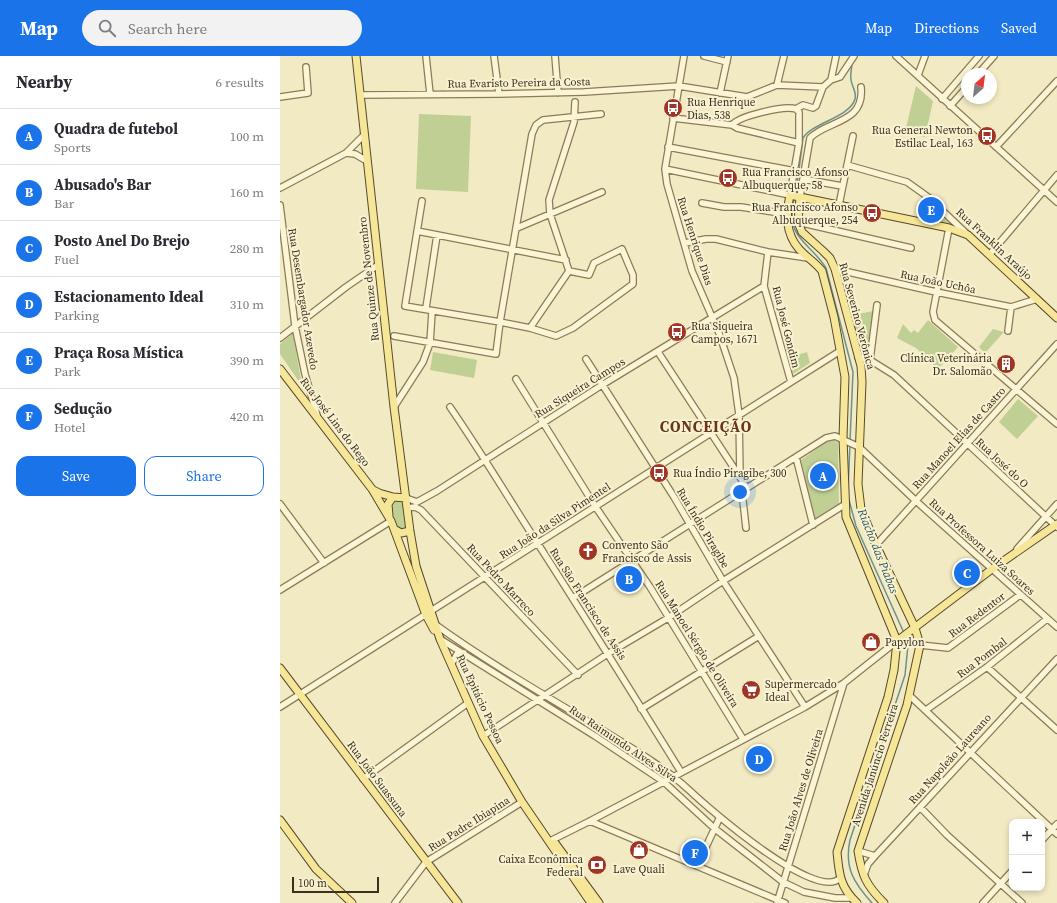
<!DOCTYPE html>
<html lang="en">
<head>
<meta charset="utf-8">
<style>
	body { margin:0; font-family:"Source Serif 4",serif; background:#f2f2f3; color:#2b2b33 }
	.controls { position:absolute; right:12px; bottom:12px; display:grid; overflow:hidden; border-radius:8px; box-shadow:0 2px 6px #0003 }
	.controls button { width:36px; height:36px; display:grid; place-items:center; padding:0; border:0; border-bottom:1px solid #e1e1e2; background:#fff; color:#2b2b33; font:20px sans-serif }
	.compass { position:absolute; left:681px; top:12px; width:36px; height:36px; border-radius:50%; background:#fff; box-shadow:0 2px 6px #0003; rotate:28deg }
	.scale { position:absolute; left:12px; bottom:10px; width:87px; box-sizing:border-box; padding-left:4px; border:2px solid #3b301d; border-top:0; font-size:11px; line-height:14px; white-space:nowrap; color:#3b301d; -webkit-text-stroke:3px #f8f2d2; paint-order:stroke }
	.you { position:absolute; left:460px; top:436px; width:14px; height:14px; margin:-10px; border:3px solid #fff; border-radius:50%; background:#1a73e8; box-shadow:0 0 0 6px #1a73e833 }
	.badge { display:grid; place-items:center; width:26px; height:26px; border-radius:50%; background:#1a73e8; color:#fff; font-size:13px; font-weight:700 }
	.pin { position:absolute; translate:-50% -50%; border:2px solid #fff; box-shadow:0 1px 4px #0006 }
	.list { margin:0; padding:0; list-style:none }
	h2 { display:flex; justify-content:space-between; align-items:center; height:52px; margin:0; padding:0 16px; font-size:17px }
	h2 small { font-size:13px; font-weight:400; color:#7c7c81 }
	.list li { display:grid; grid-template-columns:26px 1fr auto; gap:12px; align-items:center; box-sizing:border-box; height:56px; padding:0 16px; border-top:1px solid #e1e1e2 }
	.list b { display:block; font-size:15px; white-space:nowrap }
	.list p { margin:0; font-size:13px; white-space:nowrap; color:#7c7c81 }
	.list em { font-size:13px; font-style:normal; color:#7c7c81 }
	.actions { display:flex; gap:8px; padding:12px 16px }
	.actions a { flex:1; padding:9px 0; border:1px solid #1a73e8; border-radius:12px; text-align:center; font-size:14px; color:#1a73e8 }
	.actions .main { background:#1a73e8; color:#fff }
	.icon { flex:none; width:22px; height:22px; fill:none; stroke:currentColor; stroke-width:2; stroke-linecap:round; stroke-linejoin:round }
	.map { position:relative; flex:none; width:777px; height:847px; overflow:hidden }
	header { display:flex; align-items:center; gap:24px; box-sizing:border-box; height:56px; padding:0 20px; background:#1a73e8; color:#fff }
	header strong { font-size:19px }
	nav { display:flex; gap:22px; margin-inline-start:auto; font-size:14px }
	.search { width:280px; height:36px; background:#f2f2f3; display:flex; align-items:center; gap:10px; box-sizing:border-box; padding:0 14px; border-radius:22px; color:#7c7c81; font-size:15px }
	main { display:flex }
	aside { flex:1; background:#fff }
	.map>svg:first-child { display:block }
	.green { fill:#c0d095 }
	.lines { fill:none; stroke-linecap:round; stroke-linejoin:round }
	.stream { stroke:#6b928e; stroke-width:1.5 }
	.minor-casing { stroke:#8c7b58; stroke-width:8 }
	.major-casing { stroke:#59482c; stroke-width:9 }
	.minor { stroke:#fbf5d6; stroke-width:5.5 }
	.major { stroke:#f6e698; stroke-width:7 }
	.labels { text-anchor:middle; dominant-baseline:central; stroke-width:4; stroke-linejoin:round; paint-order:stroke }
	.street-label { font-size:11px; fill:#3b301d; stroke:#f8f2d2 }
	.poi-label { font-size:11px; fill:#3b301d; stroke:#f8f2d2; text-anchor:start }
	.water-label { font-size:12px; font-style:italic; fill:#2b575b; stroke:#f8f2d2 }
	.district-label { font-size:15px; font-weight:bold; letter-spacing:1px; fill:#6a361a; stroke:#f8f2d2 }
</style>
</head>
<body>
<header>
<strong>Map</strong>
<div class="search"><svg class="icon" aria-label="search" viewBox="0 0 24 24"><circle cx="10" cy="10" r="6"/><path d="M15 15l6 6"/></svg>Search here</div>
<nav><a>Map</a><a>Directions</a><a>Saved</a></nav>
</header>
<main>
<aside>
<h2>Nearby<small>6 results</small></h2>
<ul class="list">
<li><span class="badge">A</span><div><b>Quadra de futebol</b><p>Sports</p></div><em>100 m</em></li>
<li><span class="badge">B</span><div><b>Abusado's Bar</b><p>Bar</p></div><em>160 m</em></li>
<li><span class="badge">C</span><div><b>Posto Anel Do Brejo</b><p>Fuel</p></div><em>280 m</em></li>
<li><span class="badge">D</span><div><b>Estacionamento Ideal</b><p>Parking</p></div><em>310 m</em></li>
<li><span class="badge">E</span><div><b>Praça Rosa Mística</b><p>Park</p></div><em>390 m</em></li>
<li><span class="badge">F</span><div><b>Sedução</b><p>Hotel</p></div><em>420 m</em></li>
</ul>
<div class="actions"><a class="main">Save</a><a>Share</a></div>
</aside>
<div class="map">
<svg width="777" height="847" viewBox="0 0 777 847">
	<rect width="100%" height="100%" fill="#f1eac2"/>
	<path class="green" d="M 636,30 L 653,45 L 645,81 L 625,76 Z
		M 139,58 L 191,60 L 188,136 L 136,133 Z
		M 646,145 L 675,168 L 676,170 L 642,163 Z
		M 593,255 L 589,298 L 580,299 L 569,260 Z
		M 648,264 L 678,291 L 658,313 L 636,292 L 617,282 L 623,268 L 631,277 L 634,274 L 638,277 Z
		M 713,273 L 724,276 L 705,297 L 699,291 Z
		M 13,277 L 22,330 L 0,298 L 0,288 Z
		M 153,296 L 197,304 L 194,322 L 150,314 Z
		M 527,296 L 530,307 L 513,318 L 508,302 Z
		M 738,343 L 758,360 L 737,383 L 719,366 Z
		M 549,384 L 554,384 L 558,387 L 559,449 L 535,464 L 521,404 Z
		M 119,443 L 124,448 L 127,471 L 124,475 L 119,473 C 115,464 109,453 114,444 Z"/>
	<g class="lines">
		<path class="stream" d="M 516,137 L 523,82 C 532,67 570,61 575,43 C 577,36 572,31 571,24 C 570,18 572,12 572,6
			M 514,143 C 505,183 529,185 546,212 L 573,316 L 570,385
			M 568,433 L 570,388
			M 569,444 L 576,470 L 624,577
			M 592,847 C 574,827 564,812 570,784 L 625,619 L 628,589 L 625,581"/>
		<defs>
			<path id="minor" d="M 146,0 L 150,38
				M 214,0 L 219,38
				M 275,0 L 278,37
				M 404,0 L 385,113 L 387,128 L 412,215 L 439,277 L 454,322 L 459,359 L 460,421
				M 424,0 L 447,6
				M 616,0 L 777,146
				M 698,18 L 714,0
				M 638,19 L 645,0
				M 551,24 L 560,21 L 574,0
				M 497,29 L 504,0
				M 440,37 L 448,0
				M 80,39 L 219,38 L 304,36 L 399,30 L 467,41 L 497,29 L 543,31
				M 0,41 L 28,37 L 26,11
				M 662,43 L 699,0
				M 670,50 L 687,31
				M 516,53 L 523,49 L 533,52 L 536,50 L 543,31 L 551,24 L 556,0
				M 393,62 L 452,69 L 457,72 L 519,87
				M 452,69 C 459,60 505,49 516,53
				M 388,91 L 515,115
				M 716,91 L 777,25
				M 66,97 L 75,98 L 87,105
				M 567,109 L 627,126 L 648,141 L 688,179
				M 385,113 L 510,139 L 519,87 L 519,56 L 516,53
				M 523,123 L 562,130
				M 0,132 L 66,97 L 84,79
				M 520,141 L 530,82 C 547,64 585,68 581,31
				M 142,145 L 125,250 L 220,266 L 250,272 L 276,280 L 293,272 L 353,228 L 353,219 L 342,193 L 314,207 L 309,219 L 289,215
				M 422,147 L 444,151 L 461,151 L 507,158
				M 0,149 L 15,270 L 25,318 L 37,359
				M 559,149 L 573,80
				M 518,166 L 631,192
				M 237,172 L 322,136
				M 669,172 L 653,256 L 655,264 L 777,368
				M 137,175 L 286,204
				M 405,187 L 426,183 L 436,183 L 488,196 L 528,202
				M 488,196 L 484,230 L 511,326
				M 710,198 L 777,119
				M 555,213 L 656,236 L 731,251 L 757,243
				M 146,252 L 157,179
				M 250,272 L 289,215 L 270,158 L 269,144 L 294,66 L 295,46
				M 728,275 L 731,251
				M 114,280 L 216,298 L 220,266 L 252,78 L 256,69 L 263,64 L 321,58
				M 0,282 L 66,231 L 98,209
				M 378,296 L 467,432
				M 578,301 L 590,304 L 614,319 L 777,471
				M 306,303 L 394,441 L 443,525 L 525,651
				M 590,304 L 597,249
				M 236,323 L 315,450 L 370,531 L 463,683
				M 114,351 L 143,306 L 150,287 L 152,256
				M 170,351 C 201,396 229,443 258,488 C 307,564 354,640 401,716
				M 516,401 L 533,469
				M 462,436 L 466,472
				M 126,442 L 137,446 L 157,435 L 322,329 L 484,230
				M 0,448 L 44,507
				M 127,452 L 135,451 L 141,454 L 298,619
				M 596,489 L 777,288
				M 737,493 L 777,448
				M 0,534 L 111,465
				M 293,542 L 546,382 L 555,380 L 579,391 L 636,445 L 777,571
				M 156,569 C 206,605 261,637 314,669 C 346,689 381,708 409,734 C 428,752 537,847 560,822
				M 160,583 L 315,680 L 384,726 L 434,772 L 503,826 L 524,836 L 555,842 L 572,842
				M 640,589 L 668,592 L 740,539
				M 172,607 L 177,598 L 184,597
				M 707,611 L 777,674
				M 629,639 L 777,778
				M 0,651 L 560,295
				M 361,653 L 479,580
				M 646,654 L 707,611 L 767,563
				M 203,680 L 329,597 L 388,562 L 443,525 L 564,449
				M 83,723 L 188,647
				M 640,751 L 667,779 L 742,847
				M 310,765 L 505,847
				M 272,784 L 310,765 L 525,651 L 564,627 L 617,585
				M 762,784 L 777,768
				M 578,795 L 595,800
				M 417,810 L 439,763
				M 584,819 L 588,808 L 595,800 L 777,603
				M 115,847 L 146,806 L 242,746
				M 497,847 L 564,627
				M 703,847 L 732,815"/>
			<path id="major" d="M 76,0 L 114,351 L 130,475 L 136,510 L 160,583 L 203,680 L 242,746 L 311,847
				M 520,141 L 518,166 L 522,176 L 543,195 L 550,202 L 555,213 L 581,310 L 582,326 L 578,428 L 581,453 L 596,489 L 635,572 L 640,589 L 627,649 L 578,795 C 582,820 586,829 604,847
				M 0,313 L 92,433 L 111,465 L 146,559 L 154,574
				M 93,434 L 99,437 L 113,441
				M 109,460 L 108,448 L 113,441 L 126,442
				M 114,473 L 121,477 L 130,475
				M 617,585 L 712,513 L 777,468
				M 0,612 L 178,847
				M 0,764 L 36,813 L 72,847
				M 275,787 L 319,847
				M 577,847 C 560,831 559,818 557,796 L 608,641 L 614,614 L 617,585 L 566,461 L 563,382 L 565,321 L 554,261 L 542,215 C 535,206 526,201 519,193 C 505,177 506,158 510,139 L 669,172 L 688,179 L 777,262"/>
		</defs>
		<use href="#minor" class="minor-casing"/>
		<use href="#major" class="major-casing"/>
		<use href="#minor" class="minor"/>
		<use href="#major" class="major"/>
	</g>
	<defs>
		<symbol id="bus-disc" viewBox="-11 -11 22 22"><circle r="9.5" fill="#9f3524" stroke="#f8f2d2"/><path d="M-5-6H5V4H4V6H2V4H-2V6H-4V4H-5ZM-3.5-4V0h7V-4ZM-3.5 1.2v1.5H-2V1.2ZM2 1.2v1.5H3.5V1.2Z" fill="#fff"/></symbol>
		<symbol id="building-disc" viewBox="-11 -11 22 22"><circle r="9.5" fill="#9f3524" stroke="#f8f2d2"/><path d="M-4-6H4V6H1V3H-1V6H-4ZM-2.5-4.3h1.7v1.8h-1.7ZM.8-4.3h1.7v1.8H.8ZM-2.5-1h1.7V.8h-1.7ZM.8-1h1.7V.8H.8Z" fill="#fff"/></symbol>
		<symbol id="church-disc" viewBox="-11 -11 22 22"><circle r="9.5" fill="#9f3524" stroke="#f8f2d2"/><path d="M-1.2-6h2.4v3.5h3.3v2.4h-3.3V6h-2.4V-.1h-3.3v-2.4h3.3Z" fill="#fff"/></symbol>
		<symbol id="shop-disc" viewBox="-11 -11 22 22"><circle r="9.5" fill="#9f3524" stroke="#f8f2d2"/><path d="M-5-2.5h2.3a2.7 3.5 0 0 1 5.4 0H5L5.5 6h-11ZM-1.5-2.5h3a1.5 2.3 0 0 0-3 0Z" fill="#fff"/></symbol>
		<symbol id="supermarket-disc" viewBox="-11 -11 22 22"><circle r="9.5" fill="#9f3524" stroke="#f8f2d2"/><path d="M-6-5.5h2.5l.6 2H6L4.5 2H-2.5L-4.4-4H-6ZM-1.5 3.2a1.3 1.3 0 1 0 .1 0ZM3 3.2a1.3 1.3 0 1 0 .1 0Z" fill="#fff"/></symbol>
		<symbol id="bank-disc" viewBox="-11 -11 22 22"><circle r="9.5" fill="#9f3524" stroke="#f8f2d2"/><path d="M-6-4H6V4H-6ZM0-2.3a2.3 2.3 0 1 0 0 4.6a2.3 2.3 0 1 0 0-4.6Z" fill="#fff"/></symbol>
	</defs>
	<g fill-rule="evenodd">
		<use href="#bus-disc" x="382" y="41" width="22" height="22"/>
		<use href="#bus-disc" x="696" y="69" width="22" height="22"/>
		<use href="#bus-disc" x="437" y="111" width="22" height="22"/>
		<use href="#bus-disc" x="581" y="146" width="22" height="22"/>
		<use href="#bus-disc" x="386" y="265" width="22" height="22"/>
		<use href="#building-disc" x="715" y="297" width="22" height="22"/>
		<use href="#bus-disc" x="368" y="406" width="22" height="22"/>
		<use href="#church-disc" x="297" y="484" width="22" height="22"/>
		<use href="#shop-disc" x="580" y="575" width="22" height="22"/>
		<use href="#supermarket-disc" x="460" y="623" width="22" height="22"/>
		<use href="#shop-disc" x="348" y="783" width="22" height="22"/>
		<use href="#bank-disc" x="306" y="798" width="22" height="22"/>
	</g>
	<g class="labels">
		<g class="street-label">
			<text transform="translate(239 27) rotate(-1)">Rua Evaristo Pereira da Costa</text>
			<text transform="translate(415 185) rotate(72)">Rua Henrique Dias</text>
			<text transform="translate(714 188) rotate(43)">Rua Franklin Araújo</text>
			<text transform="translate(89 223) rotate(-96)">Rua Quinze de Novembro</text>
			<text transform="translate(658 226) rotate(12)">Rua João Uchôa</text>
			<text transform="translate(23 243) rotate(81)">Rua Desembargador Azevedo</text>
			<text transform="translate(577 260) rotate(75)">Rua Severino Verônica</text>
			<text transform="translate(506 271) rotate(76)">Rua José Gondim</text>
			<text transform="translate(300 332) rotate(-32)">Rua Siqueira Campos</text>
			<text transform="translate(55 366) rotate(53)">Rua José Lins do Rego</text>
			<text transform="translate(679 382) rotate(-48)">Rua Manoel Elias de Castro</text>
			<text transform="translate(722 407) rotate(43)">Rua José do O</text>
			<text transform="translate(275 465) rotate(-33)">Rua João da Silva Pimentel</text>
			<text transform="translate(423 472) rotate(59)">Rua Índio Piragibe</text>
			<text transform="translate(702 491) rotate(42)">Rua Professora Luiza Soares</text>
			<text transform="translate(221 524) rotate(47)">Rua Pedro Marreco</text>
			<text transform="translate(308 548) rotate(57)">Rua São Francisco de Assis</text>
			<text transform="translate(697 559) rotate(-37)">Rua Redentor</text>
			<text transform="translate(417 588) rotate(58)">Rua Manoel Sérgio de Oliveira</text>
			<text transform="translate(702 602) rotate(-37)">Rua Pombal</text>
			<text transform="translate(200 643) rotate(65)">Rua Epitácio Pessoa</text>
			<text transform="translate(343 688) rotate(34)">Rua Raimundo Alves Silva</text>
			<text transform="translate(670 703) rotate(-48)">Rua Napoleão Laureano</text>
			<text transform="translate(595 709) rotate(-72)">Avenida Janúncio Ferreira</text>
			<text transform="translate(97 723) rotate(53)">Rua João Suassuna</text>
			<text transform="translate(521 734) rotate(-73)">Rua João Alves de Oliveira</text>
			<text transform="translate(189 768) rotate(-32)">Rua Padre Ibiapina</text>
		</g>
		<g class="poi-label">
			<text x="407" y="46">Rua Henrique<tspan x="407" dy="13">Dias, 538</tspan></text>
			<text x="693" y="74" text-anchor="end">Rua General Newton<tspan x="693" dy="13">Estilac Leal, 163</tspan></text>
			<text x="462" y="116">Rua Francisco Afonso<tspan x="462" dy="13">Albuquerque, 58</tspan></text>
			<text x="578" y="151" text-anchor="end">Rua Francisco Afonso<tspan x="578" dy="13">Albuquerque, 254</tspan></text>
			<text x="411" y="270">Rua Siqueira<tspan x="411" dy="13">Campos, 1671</tspan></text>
			<text x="712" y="302" text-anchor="end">Clínica Veterinária<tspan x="712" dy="13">Dr. Salomão</tspan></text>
			<text x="393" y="417">Rua Índio Piragibe, 300</text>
			<text x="322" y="489">Convento São<tspan x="322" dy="13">Francisco de Assis</tspan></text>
			<text x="605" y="586">Papylon</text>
			<text x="485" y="628">Supermercado<tspan x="485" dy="13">Ideal</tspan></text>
			<text x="303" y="803" text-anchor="end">Caixa Econômica<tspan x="303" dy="13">Federal</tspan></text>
			<text x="359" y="813" text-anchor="middle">Lave Quali</text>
		</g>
		<g class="water-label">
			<text transform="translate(598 495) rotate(68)">Riacho das Piabas</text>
		</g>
		<g class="district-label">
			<text x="426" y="370">CONCEIÇÃO</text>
		</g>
	</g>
</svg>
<div class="controls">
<button>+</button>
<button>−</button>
</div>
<svg class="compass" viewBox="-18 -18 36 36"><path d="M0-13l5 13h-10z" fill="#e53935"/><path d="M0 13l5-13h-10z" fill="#7c7c81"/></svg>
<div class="scale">100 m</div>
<div class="you"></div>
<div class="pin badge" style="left:543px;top:420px">A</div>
<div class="pin badge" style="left:349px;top:523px">B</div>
<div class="pin badge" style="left:687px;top:517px">C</div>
<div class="pin badge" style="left:479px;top:703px">D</div>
<div class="pin badge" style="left:651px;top:154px">E</div>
<div class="pin badge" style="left:415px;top:797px">F</div>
</div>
</main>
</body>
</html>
